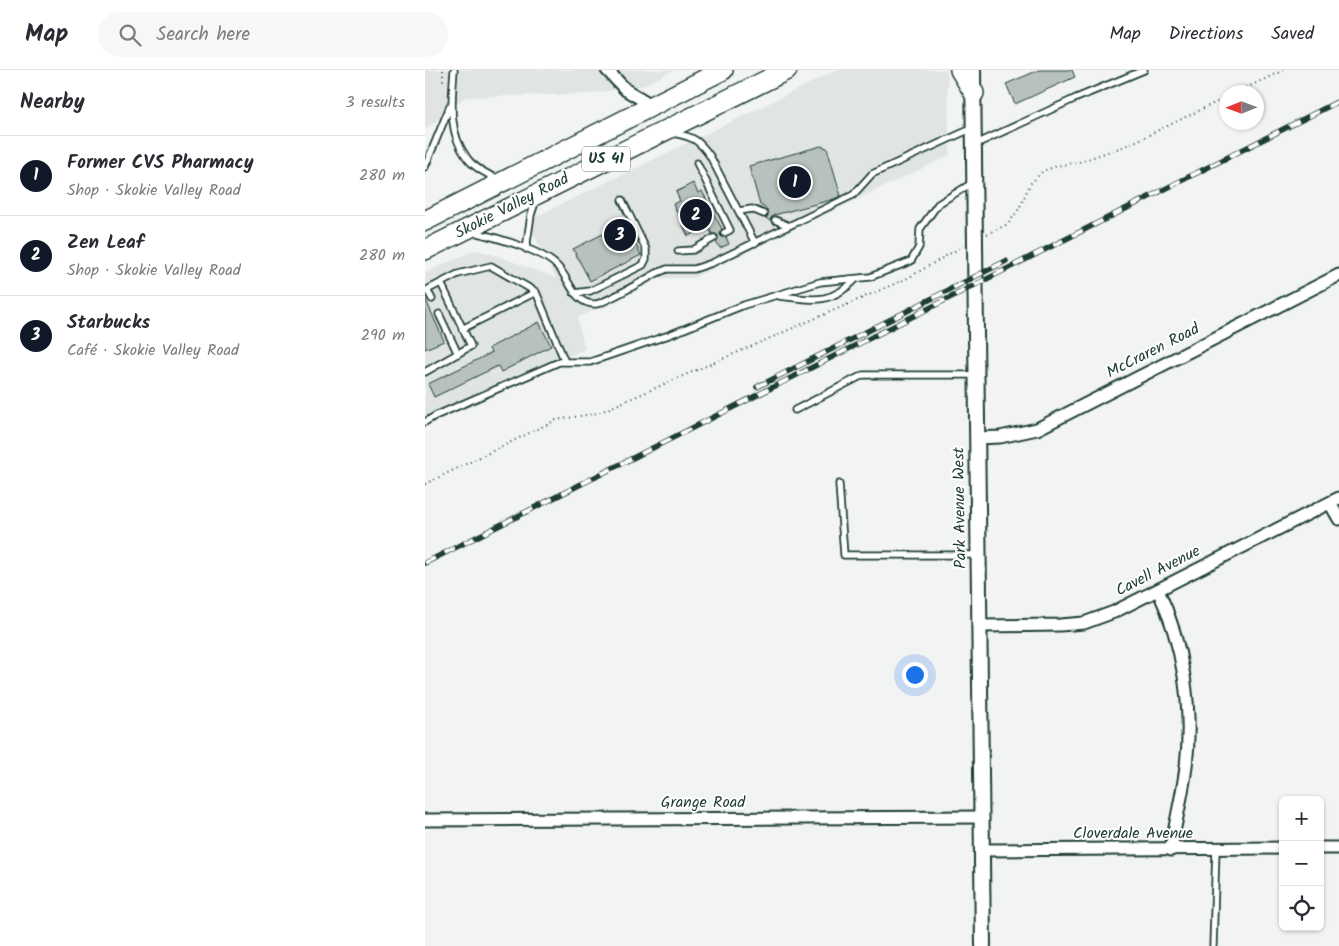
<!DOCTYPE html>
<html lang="en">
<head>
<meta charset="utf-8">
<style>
	body { margin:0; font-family:Kalam,sans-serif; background:#f7f7f7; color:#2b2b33 }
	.controls { position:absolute; right:15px; bottom:15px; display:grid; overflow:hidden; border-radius:8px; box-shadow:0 1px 4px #0004 }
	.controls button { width:45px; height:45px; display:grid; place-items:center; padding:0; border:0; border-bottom:1px solid #e1e1e2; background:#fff; color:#2b2b33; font:25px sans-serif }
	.compass { position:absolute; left:794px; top:15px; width:45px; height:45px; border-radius:50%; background:#fff; box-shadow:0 1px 4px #0004; rotate:269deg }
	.you { position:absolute; left:489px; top:604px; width:18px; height:18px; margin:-12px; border:4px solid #fff; border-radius:50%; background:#1a73e8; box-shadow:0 0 0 8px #1a73e833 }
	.badge { display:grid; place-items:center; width:32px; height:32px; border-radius:50%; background:#111827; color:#fff; font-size:16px; font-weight:700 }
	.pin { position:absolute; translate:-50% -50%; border:2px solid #fff; box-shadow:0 1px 5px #0006 }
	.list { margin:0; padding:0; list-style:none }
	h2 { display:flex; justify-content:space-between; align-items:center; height:65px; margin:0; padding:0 20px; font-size:21px }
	h2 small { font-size:16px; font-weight:400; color:#7c7c81 }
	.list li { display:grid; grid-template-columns:32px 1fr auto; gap:15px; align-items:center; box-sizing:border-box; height:80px; padding:0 20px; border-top:1px solid #e1e1e2 }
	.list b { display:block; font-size:19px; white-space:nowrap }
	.list p { margin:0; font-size:16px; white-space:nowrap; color:#7c7c81 }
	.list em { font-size:16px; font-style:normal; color:#7c7c81 }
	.icon { flex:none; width:28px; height:28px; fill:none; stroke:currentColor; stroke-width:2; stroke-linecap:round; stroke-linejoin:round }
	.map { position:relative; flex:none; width:914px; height:876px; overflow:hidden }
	header { display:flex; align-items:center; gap:30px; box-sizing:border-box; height:70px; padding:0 25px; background:#fff; border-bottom:1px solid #e1e1e2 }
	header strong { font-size:24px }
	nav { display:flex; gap:28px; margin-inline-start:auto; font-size:18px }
	.search { width:350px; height:45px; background:#f7f7f7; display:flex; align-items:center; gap:12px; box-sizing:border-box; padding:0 18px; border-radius:28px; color:#7c7c81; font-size:19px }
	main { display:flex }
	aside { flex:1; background:#fff }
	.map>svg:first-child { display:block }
	.built { fill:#e0e4e3 }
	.building { fill:#b7c1bd; stroke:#1f3d34 }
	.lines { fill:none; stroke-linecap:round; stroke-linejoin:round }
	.service-casing { stroke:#1f3d34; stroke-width:9 }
	.minor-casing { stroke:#1f3d34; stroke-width:15 }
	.tertiary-casing { stroke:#1f3d34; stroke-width:18 }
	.trunk-casing { stroke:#1f3d34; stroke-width:22 }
	.path { stroke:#1f3d34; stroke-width:2; stroke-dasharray:1 4; stroke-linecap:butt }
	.service { stroke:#fff; stroke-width:5.5 }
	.minor { stroke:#fff; stroke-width:11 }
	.tertiary { stroke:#fff; stroke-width:14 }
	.trunk { stroke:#fff; stroke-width:19 }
	.rail-casing { stroke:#1f3d34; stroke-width:5.5 }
	.rail { stroke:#fff; stroke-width:4; stroke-dasharray:11; stroke-linecap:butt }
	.labels { text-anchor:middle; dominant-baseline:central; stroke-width:4; stroke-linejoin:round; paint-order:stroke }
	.shield { fill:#fff; stroke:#627771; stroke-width:1 }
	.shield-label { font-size:15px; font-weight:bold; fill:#1f3d34 }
	.street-label { font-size:16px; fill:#1f3d34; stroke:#fff }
</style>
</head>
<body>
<header>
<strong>Map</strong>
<div class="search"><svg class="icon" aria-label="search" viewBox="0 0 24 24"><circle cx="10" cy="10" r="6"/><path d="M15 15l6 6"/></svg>Search here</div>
<nav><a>Map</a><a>Directions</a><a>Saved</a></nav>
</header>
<main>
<aside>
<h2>Nearby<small>3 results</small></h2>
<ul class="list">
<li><span class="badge">1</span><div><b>Former CVS Pharmacy</b><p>Shop · Skokie Valley Road</p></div><em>280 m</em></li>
<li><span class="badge">2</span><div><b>Zen Leaf</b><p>Shop · Skokie Valley Road</p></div><em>280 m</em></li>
<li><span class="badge">3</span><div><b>Starbucks</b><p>Café · Skokie Valley Road</p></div><em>290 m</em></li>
</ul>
</aside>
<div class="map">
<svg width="914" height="876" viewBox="0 0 914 876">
	<rect width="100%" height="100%" fill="#f2f3f3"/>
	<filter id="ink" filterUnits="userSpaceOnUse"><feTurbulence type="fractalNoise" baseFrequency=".02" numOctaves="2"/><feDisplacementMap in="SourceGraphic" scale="10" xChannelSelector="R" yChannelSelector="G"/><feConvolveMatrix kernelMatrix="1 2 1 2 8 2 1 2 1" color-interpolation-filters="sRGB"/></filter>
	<g filter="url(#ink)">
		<path class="built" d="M 0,0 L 249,0 L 217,16 L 161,24 L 40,27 L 0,60 Z
			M 412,0 L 522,0 L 525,85 L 268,208 L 236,208 L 152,248 L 160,279 L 0,350 L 0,203 L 50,180 L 67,184 L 131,208 L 102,151 Z"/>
		<path class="building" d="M 614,0 L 647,0 L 650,7 L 590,34 L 581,14 Z
			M 396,76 L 402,78 L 416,126 L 406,130 L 349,145 L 346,148 L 345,151 L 341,148 L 343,145 L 342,139 L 335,135 L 324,96 Z
			M 268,113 L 273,123 L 277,121 L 297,159 L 295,165 L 297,167 L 301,167 L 304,174 L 295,178 L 291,172 L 293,166 L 291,164 L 287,164 L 283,156 L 263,166 L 248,134 L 255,131 L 251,122 Z
			M 200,153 L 216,185 L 165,211 L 148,179 Z
			M 0,228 L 19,271 L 0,279 Z
			M 114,252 L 126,276 L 76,302 L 73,296 L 9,327 L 3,314 L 66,283 L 64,278 Z"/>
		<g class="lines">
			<defs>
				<path id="service" d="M 29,0 C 27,30 22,61 42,88 C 49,98 63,104 74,110
					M 248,63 C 268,67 273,69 285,86 L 330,173
					M 551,74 L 649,29 L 719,0
					M 272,93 L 305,160 L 299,163
					M 0,97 L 25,36
					M 314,141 L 327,139 L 339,144
					M 350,150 L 364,156
					M 48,162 C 70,167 117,180 132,196 C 145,208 148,235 171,234 C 180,233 221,209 232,203 L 242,199 L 269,199 L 287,193 L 428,125 L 447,104 L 548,58
					M 101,179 L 106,145 L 111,130
					M 253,181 L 268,180 L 289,168
					M 2,220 L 7,229
					M 0,221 L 33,204 L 66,196 L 111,222 L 140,292
					M 149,223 L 165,221 L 218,195 L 221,189 L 221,179 L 197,130
					M 354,226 C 388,230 405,235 431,209
					M 14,244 L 33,284
					M 37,259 L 111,222
					M 0,302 L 46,276 L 16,213
					M 370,340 L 438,305 L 551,305
					M 0,352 L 10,346 L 134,292 L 165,292 L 244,265 L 319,235 L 395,212 L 445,207 L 486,191 L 494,177 L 495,159 L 513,134 L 547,113
					M 414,414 L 419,485 L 554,485
					M 788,876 L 791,779"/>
				<path id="minor" d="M 182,0 L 201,20 L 228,36
					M 552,368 L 575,367 L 612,359 L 914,205
					M 905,433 L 914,449
					M 733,520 C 758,573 768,638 761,696 C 758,724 750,752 746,780
					M 555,556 L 635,555 L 659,553 L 689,542 L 914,428
					M 0,750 L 556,747
					M 895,778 L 914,778
					M 558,780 L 858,778"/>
				<path id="tertiary" d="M 548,0 L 558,876"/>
				<path id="trunk" d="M 535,0 L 549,23
					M 0,151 L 298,0
					M 0,180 L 362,0"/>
			</defs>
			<use href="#service" class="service-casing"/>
			<use href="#minor" class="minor-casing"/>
			<use href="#tertiary" class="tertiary-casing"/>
			<use href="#trunk" class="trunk-casing"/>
			<path class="path" d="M 18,0 L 18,13
				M 812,22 L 859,0
				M 562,164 L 583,154 L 594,139 L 605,114 L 618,101 L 632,96 L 654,92 L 703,75 L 802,27
				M 0,414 L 131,350 L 173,343 L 483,208 L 538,176"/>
			<use href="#service" class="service"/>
			<use href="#minor" class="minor"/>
			<use href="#tertiary" class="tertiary"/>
			<use href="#trunk" class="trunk"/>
			<defs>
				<path id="rail" d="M 332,317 L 581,191
					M 0,493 L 914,31"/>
			</defs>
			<use href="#rail" class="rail-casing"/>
			<use href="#rail" class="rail"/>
		</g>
	</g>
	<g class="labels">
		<rect class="shield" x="157" y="76.5" width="48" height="25" rx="4"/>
		<g class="shield-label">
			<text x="181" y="89">US 41</text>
		</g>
		<g class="street-label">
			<text transform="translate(87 136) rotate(-27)">Skokie Valley Road</text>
			<text transform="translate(728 281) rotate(-27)">McCraren Road</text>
			<text transform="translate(535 438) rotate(-91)">Park Avenue West</text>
			<text transform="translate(733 501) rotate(-27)">Cavell Avenue</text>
			<text x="278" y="732">Grange Road</text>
			<text x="708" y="763">Cloverdale Avenue</text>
		</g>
	</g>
</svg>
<div class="controls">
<button>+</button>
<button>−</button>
<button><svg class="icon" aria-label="locate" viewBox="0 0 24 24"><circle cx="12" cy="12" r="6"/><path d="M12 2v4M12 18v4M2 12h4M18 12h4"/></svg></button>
</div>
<svg class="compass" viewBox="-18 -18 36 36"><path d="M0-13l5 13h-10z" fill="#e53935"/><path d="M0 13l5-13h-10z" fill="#7c7c81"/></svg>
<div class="you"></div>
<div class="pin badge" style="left:370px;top:112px">1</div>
<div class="pin badge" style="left:271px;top:145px">2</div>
<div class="pin badge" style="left:195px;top:165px">3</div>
</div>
</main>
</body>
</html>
